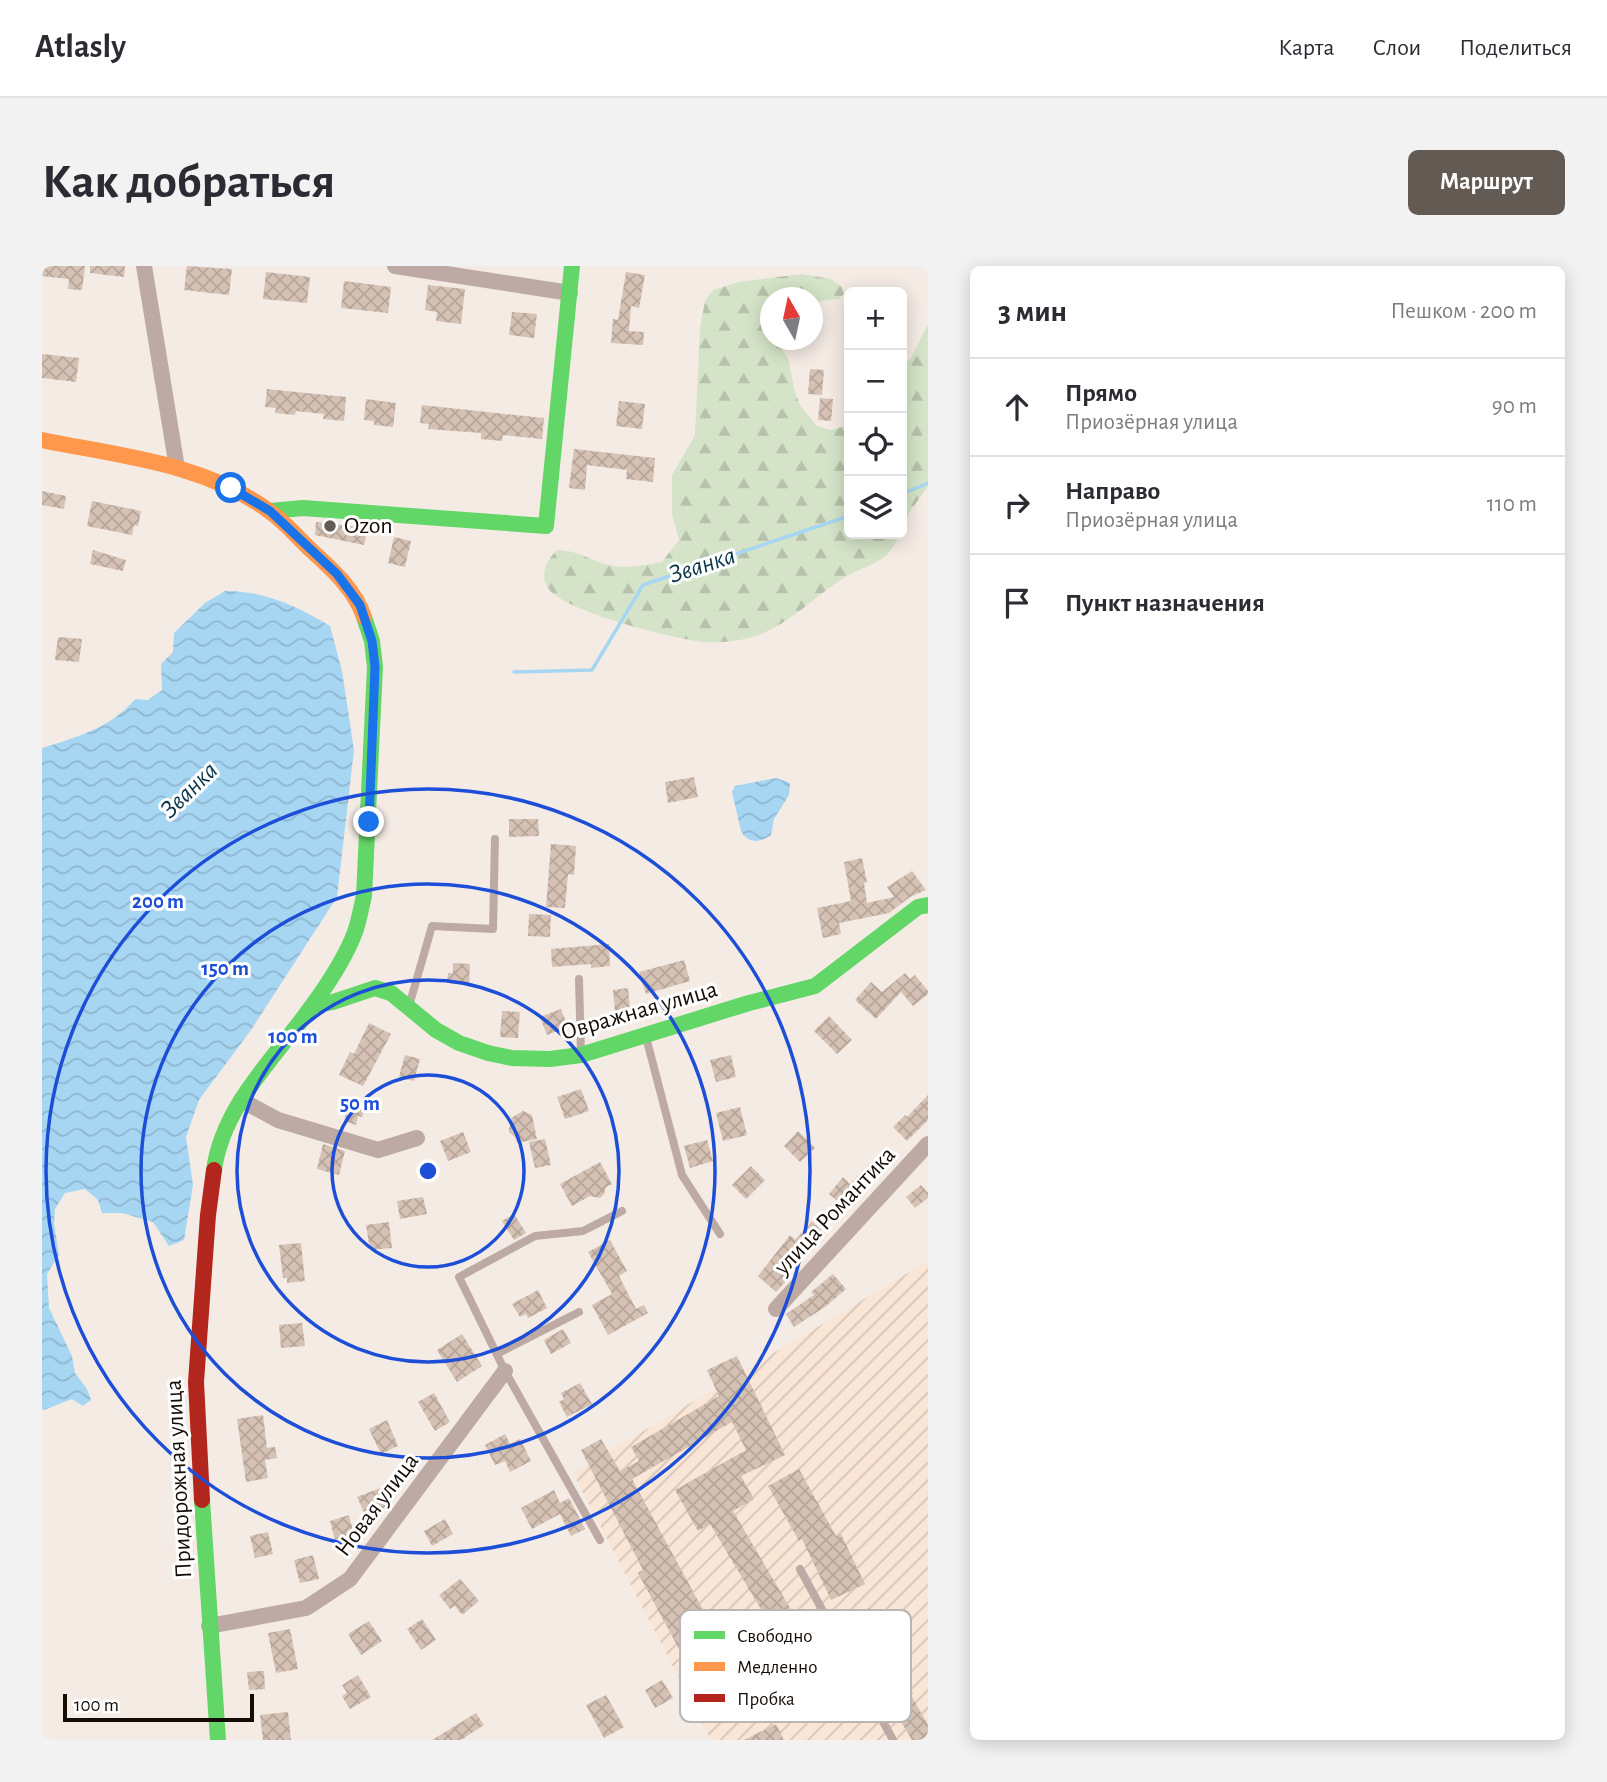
<!DOCTYPE html>
<html lang="ru">
<head>
<meta charset="utf-8">
<style>
	body { margin:0; font-family:"Alegreya Sans",sans-serif; background:#f2f2f3; color:#2b2b33 }
	.controls { position:absolute; right:21px; top:21px; display:grid; overflow:hidden; border-radius:10px; box-shadow:0 4px 18px #0003 }
	.controls button { width:63px; height:63px; display:grid; place-items:center; padding:0; border:0; border-bottom:2px solid #e1e1e2; background:#fff; color:#2b2b33; font:35px sans-serif }
	.compass { position:absolute; left:718px; top:21px; width:63px; height:63px; border-radius:50%; background:#fff; box-shadow:0 4px 18px #0003; rotate:351deg }
	.scale { position:absolute; left:21px; bottom:18px; width:191px; box-sizing:border-box; padding-left:7px; border:4px solid #160c06; border-top:0; font-size:19px; line-height:24px; white-space:nowrap; color:#160c06; -webkit-text-stroke:5px #fff; paint-order:stroke }
	.stop { position:absolute; width:21px; height:21px; margin:-16px; border:5px solid #1a73e8; border-radius:50%; background:#fff }
	.stop.end { background:#1a73e8; border-color:#fff; box-shadow:0 2px 7px #0008 }
	.list { margin:0; padding:0; list-style:none }
	h2 { display:flex; justify-content:space-between; align-items:center; height:91px; margin:0; padding:0 28px; font-size:30px }
	h2 small { font-size:23px; font-weight:400; color:#7c7c81 }
	.list li { display:grid; grid-template-columns:46px 1fr auto; gap:21px; align-items:center; box-sizing:border-box; height:98px; padding:0 28px; border-top:2px solid #e1e1e2 }
	.list b { display:block; font-size:26px; white-space:nowrap }
	.list p { margin:0; font-size:23px; white-space:nowrap; color:#7c7c81 }
	.list em { font-size:23px; font-style:normal; color:#7c7c81 }
	.icon { flex:none; width:38px; height:38px; fill:none; stroke:currentColor; stroke-width:2; stroke-linecap:round; stroke-linejoin:round }
	.map { position:relative; flex:none; width:886px; height:1474px; overflow:hidden; border-radius:10px }
	header { display:flex; align-items:center; gap:42px; box-sizing:border-box; height:98px; padding:0 35px; background:#fff; border-bottom:2px solid #e1e1e2 }
	header strong { font-size:33px }
	nav { display:flex; gap:38px; margin-inline-start:auto; font-size:24px }
	.intro { display:flex; align-items:center; justify-content:space-between; box-sizing:border-box; height:168px; padding:0 42px }
	h1 { margin:0; font-size:49px }
	.button { padding:18px 32px; border-radius:10px; background:#645a54; color:#fff; font-size:24px; font-weight:700 }
	main { display:flex; gap:42px; padding:0 42px }
	aside { flex:1; background:#fff; border-radius:10px; box-shadow:0 4px 18px #0003 }
	.map>svg:first-child { display:block }
	.industrial { fill:url(#industrial-furrows) }
	.forest { fill:url(#forest-firs) }
	.water { fill:url(#water-waves) }
	.lines { fill:none; stroke-linecap:round; stroke-linejoin:round }
	.stream { stroke:#a7d6f3; stroke-width:3.5 }
	.building { fill:url(#building-cross-hatch) }
	.lane { stroke:#beaaa4; stroke-width:8 }
	.street { stroke:#beaaa4; stroke-width:16 }
	.fast { stroke:#63d668; stroke-width:16 }
	.slow { stroke:#ff974d; stroke-width:16 }
	.jam { stroke:#b3261e; stroke-width:16 }
	.route { stroke:#1a73e8; stroke-width:9 }
	.ring { fill:none; stroke:#1d4ed8; stroke-width:3.5 }
	.poi-dot { fill:#645a54; stroke:#fff; stroke-width:2.5 }
	.labels { text-anchor:middle; dominant-baseline:central; stroke-width:6; stroke-linejoin:round; paint-order:stroke }
	.poi-label { font-size:24px; fill:#160c06; stroke:#fff; text-anchor:start }
	.street-label { font-size:24px; fill:#160c06; stroke:#fff }
	.water-label { font-size:26px; font-style:italic; fill:#093349; stroke:#fff }
	.key { fill:#fff; stroke:#b9b6b4; stroke-width:2 }
	.key-label { font-size:19px; fill:#160c06 }
	.centre { fill:#1d4ed8; stroke:#fff; stroke-width:3.5 }
	.ring-label { font-size:21px; text-anchor:middle; font-weight:bold; fill:#1d4ed8; stroke:#fff; stroke-width:6; stroke-linejoin:round; paint-order:stroke }
</style>
</head>
<body>
<header>
<strong>Atlasly</strong>
<nav><a>Карта</a><a>Слои</a><a>Поделиться</a></nav>
</header>
<div class="intro"><h1>Как добраться</h1><a class="button">Маршрут</a></div>
<main>
<div class="map">
<svg width="886" height="1474" viewBox="0 0 886 1474">
	<defs>
		<pattern id="industrial-furrows" width="10" height="10" patternUnits="userSpaceOnUse" patternTransform="scale(1.75)"><rect width="10" height="10" fill="#f9e6d7"/><path d="M-1 1l2-2M0 10L10 0M9 11l2-2" fill="none" stroke="#d5c4b7"/></pattern>
		<pattern id="forest-firs" width="22" height="20" patternUnits="userSpaceOnUse" patternTransform="scale(1.75)"><rect width="22" height="20" fill="#d5e4c8"/><path d="M5 1l3.5 6h-7zM16 11l3.5 6h-7z" fill="#b6c2aa"/></pattern>
		<pattern id="water-waves" width="16" height="10" patternUnits="userSpaceOnUse" patternTransform="scale(1.75)"><rect width="16" height="10" fill="#a7d6f3"/><path d="M0 5q4-4 8 0t8 0" fill="none" stroke="#8fb6cf"/></pattern>
		<pattern id="building-cross-hatch" width="8" height="8" patternUnits="userSpaceOnUse" patternTransform="scale(1.75)"><rect width="8" height="8" fill="#d5c2b4"/><path d="M0 0l8 8M0 8l8-8" fill="none" stroke="#b6a699"/></pattern>
	</defs>
	<rect width="100%" height="100%" fill="#f5ebe5"/>
	<path class="industrial" d="M 886,995 L 886,1474 L 669,1474 L 531,1207 Z"/>
	<path class="forest" d="M 760,8 L 789,13 L 800,21 L 802,28 L 797,33 L 771,36 L 771,32 L 729,32 L 728,44 L 724,49 L 729,74 L 734,74 L 746,92 L 753,126 L 758,139 L 775,160 L 789,164 L 807,159 L 807,268 L 858,268 C 843,301 830,295 802,312 C 768,333 739,368 697,374 C 686,376 671,377 660,376 C 630,372 522,346 506,322 C 497,308 505,294 515,284 C 538,285 543,292 563,298 C 582,304 602,299 620,296 L 637,274 L 630,248 L 630,209 L 653,169 L 658,62 L 663,35 L 671,24 L 697,16 Z
		M 886,58 L 886,220 L 867,247 L 860,264 L 860,100 L 869,92 Z"/>
	<path class="water" d="M 183,325 C 223,325 255,340 288,360 L 300,405 L 312,484 L 295,631 L 209,764 L 157,834 L 144,871 L 151,919 L 142,974 L 127,980 L 111,956 L 80,947 L 60,947 L 56,934 L 43,923 L 23,927 L 13,943 L 12,957 L 17,989 L 5,1008 L 7,1042 L 30,1090 L 33,1107 L 45,1123 L 49,1134 L 41,1140 L 30,1133 L 2,1144 L 0,1143 L 0,482 C 35,471 69,462 93,433 L 106,434 L 120,424 L 119,398 L 131,386 L 132,367 L 163,337 Z
		M 734,512 L 748,517 L 747,529 L 732,553 L 729,569 C 718,577 706,578 699,565 L 690,526 L 693,520 Z"/>
	<g class="lines">
		<path class="stream" d="M 860,228 L 886,217
			M 472,406 L 550,404 L 601,319 L 807,250"/>
	</g>
	<path class="building" d="M 1,0 L 43,0 L 40,24 L 26,23 L 27,13 L 0,10 Z
		M 48,0 L 83,0 L 82,11 L 48,7 Z
		M 145,0 L 190,3 L 187,29 L 142,24 Z
		M 224,6 L 268,11 L 265,37 L 221,33 Z
		M 584,6 L 603,9 L 597,42 L 589,40 L 587,65 L 602,66 L 601,79 L 569,77 L 571,53 L 576,54 Z
		M 302,15 L 349,21 L 346,47 L 299,42 Z
		M 386,19 L 423,23 L 419,58 L 394,55 L 395,46 L 383,44 Z
		M 470,46 L 495,48 L 492,72 L 467,69 Z
		M 0,88 L 37,92 L 34,116 L 0,112 Z
		M 768,103 L 782,104 L 780,129 L 766,128 Z
		M 225,123 L 304,131 L 302,155 L 281,153 L 282,148 L 254,145 L 253,149 L 233,147 L 234,142 L 223,141 Z
		M 778,132 L 791,133 L 789,155 L 776,154 Z
		M 324,133 L 354,137 L 351,161 L 332,159 L 332,155 L 322,154 Z
		M 577,135 L 603,138 L 600,163 L 574,160 Z
		M 380,139 L 502,152 L 500,173 L 461,169 L 460,175 L 439,173 L 439,167 L 386,163 L 387,158 L 378,157 Z
		M 532,183 L 613,192 L 611,216 L 584,213 L 585,204 L 545,199 L 543,224 L 527,222 Z
		M 0,225 L 24,230 L 22,243 L 0,239 Z
		M 50,235 L 99,245 L 96,260 L 92,259 L 90,269 L 45,260 Z
		M 274,256 L 326,262 L 322,279 L 273,269 Z
		M 352,271 L 369,275 L 363,301 L 346,297 Z
		M 51,284 L 84,294 L 81,305 L 48,298 Z
		M 16,371 L 40,373 L 37,396 L 13,394 Z
		M 652,511 L 656,531 L 626,537 L 623,516 Z
		M 467,553 L 496,553 L 497,570 L 467,571 Z
		M 509,578 L 534,580 L 532,609 L 526,608 L 523,642 L 504,641 Z
		M 820,592 L 825,616 L 822,617 L 825,637 L 852,631 L 845,621 L 870,605 L 884,624 L 868,631 L 847,647 L 797,657 L 799,668 L 781,672 L 775,642 L 809,635 L 802,596 Z
		M 487,648 L 509,649 L 508,671 L 486,670 Z
		M 567,678 L 568,700 L 549,702 L 549,698 L 510,701 L 509,683 Z
		M 642,694 L 648,715 L 604,728 L 597,706 Z
		M 411,697 L 428,698 L 427,719 L 405,717 L 406,707 L 411,707 Z
		M 863,707 L 868,713 L 873,709 L 886,725 L 886,728 L 871,740 L 859,726 L 834,753 L 813,734 L 829,716 L 840,726 Z
		M 586,722 L 588,744 L 573,745 L 571,724 Z
		M 519,743 L 526,761 L 505,769 L 498,751 Z
		M 460,745 L 478,746 L 476,772 L 458,771 Z
		M 787,750 L 810,774 L 795,788 L 772,765 Z
		M 327,757 L 349,768 L 321,820 L 297,809 L 308,786 L 312,788 Z
		M 363,789 L 378,793 L 372,815 L 357,811 Z
		M 689,789 L 694,811 L 674,816 L 668,794 Z
		M 539,823 L 547,845 L 523,853 L 515,831 Z
		M 886,829 L 886,854 L 865,875 L 851,861 L 863,849 L 865,851 Z
		M 304,833 L 324,837 L 320,851 L 316,850 L 314,859 L 302,855 L 304,847 L 300,846 Z
		M 698,841 L 705,869 L 681,875 L 674,847 Z
		M 481,845 L 490,849 L 495,873 L 475,877 L 473,871 L 467,866 L 467,862 L 470,857 L 469,852 Z
		M 756,865 L 773,882 L 758,896 L 742,880 Z
		M 421,866 L 429,886 L 406,895 L 398,875 Z
		M 503,873 L 509,899 L 493,902 L 487,876 Z
		M 665,874 L 671,895 L 648,902 L 642,880 Z
		M 281,878 L 303,885 L 297,909 L 275,903 Z
		M 558,896 L 570,918 L 564,921 L 562,928 L 558,932 L 548,930 L 530,940 L 518,918 Z
		M 829,896 L 838,908 L 828,918 L 824,915 L 802,940 L 787,928 L 801,911 L 808,918 Z
		M 709,900 L 723,914 L 704,933 L 690,919 Z
		M 879,919 L 886,927 L 886,932 L 873,942 L 864,931 Z
		M 381,931 L 385,948 L 358,953 L 355,935 Z
		M 472,948 L 484,967 L 472,974 L 460,955 Z
		M 770,955 L 783,968 L 746,1009 L 748,1011 L 734,1026 L 716,1010 L 748,969 L 753,974 Z
		M 347,956 L 350,982 L 328,984 L 324,959 Z
		M 568,974 L 585,1005 L 577,1010 L 594,1043 L 602,1039 L 606,1047 L 566,1069 L 550,1039 L 570,1028 L 546,986 Z
		M 259,977 L 263,1015 L 245,1017 L 245,1012 L 241,1012 L 237,979 Z
		M 791,1008 L 804,1023 L 783,1041 L 752,1061 L 744,1048 L 772,1029 L 769,1026 Z
		M 496,1024 L 505,1042 L 486,1052 L 484,1048 L 478,1051 L 470,1038 Z
		M 260,1057 L 263,1080 L 239,1082 L 237,1059 Z
		M 521,1063 L 529,1077 L 509,1088 L 502,1074 Z
		M 420,1068 L 440,1100 L 415,1116 L 395,1084 Z
		M 695,1090 L 743,1189 L 699,1210 L 712,1233 L 691,1245 L 751,1347 L 729,1360 L 668,1258 L 656,1265 L 633,1224 L 704,1184 L 690,1156 L 590,1213 L 679,1377 L 644,1396 L 596,1307 L 601,1304 L 539,1184 L 559,1173 L 578,1205 L 597,1195 L 589,1181 L 677,1130 L 665,1104 Z
		M 538,1117 L 550,1138 L 525,1151 L 517,1136 L 522,1133 L 519,1127 Z
		M 392,1127 L 408,1156 L 393,1165 L 376,1136 Z
		M 221,1149 L 225,1182 L 233,1181 L 235,1192 L 223,1194 L 226,1212 L 204,1216 L 195,1153 Z
		M 345,1154 L 356,1180 L 339,1188 L 327,1163 Z
		M 463,1168 L 468,1178 L 478,1173 L 489,1195 L 468,1206 L 463,1195 L 453,1199 L 443,1179 Z
		M 757,1203 L 794,1270 L 799,1268 L 823,1318 L 789,1334 L 760,1273 L 757,1275 L 726,1220 Z
		M 338,1222 L 346,1241 L 324,1251 L 315,1231 Z
		M 512,1224 L 518,1237 L 527,1232 L 543,1263 L 529,1270 L 518,1248 L 490,1263 L 479,1242 Z
		M 307,1249 L 312,1269 L 293,1274 L 288,1255 Z
		M 403,1253 L 411,1268 L 390,1280 L 382,1265 Z
		M 226,1266 L 231,1288 L 213,1292 L 208,1270 Z
		M 271,1289 L 277,1313 L 258,1317 L 252,1294 Z
		M 418,1313 L 437,1335 L 420,1349 L 413,1340 L 408,1343 L 397,1329 Z
		M 827,1342 L 871,1428 L 869,1429 L 886,1459 L 886,1474 L 870,1474 L 849,1439 L 805,1354 Z
		M 380,1353 L 394,1374 L 379,1384 L 365,1363 Z
		M 327,1355 L 340,1375 L 319,1389 L 306,1368 Z
		M 248,1363 L 256,1403 L 234,1407 L 226,1367 Z
		M 222,1405 L 223,1423 L 207,1424 L 205,1406 Z
		M 316,1409 L 329,1431 L 308,1443 L 300,1430 L 305,1427 L 300,1419 Z
		M 620,1414 L 631,1432 L 613,1442 L 603,1424 Z
		M 564,1429 L 582,1461 L 562,1472 L 544,1439 Z
		M 246,1446 L 249,1474 L 221,1474 L 218,1449 Z
		M 434,1447 L 442,1459 L 419,1474 L 390,1474 Z
		M 734,1458 L 742,1474 L 702,1474 Z"/>
	<g class="lines">
		<path class="lane" d="M 537,713 L 539,787
			M 367,740 L 390,660 L 451,663 L 453,573
			M 604,771 L 640,909 L 678,968
			M 455,1088 L 537,1046
			M 558,1274 L 463,1105 L 417,1011 L 493,970 L 541,965 L 580,945
			M 758,1303 L 851,1474"/>
		<path class="street" d="M 102,0 L 135,202
			M 353,0 L 528,27
			M 199,834 L 236,854 L 336,884 L 375,872
			M 734,1043 L 886,878
			M 167,1360 L 264,1342 L 308,1313 L 463,1105"/>
		<path class="fast" d="M 228,245 L 261,242 L 504,260 L 530,0
			M 270,740 L 291,736 L 333,722 L 349,727 L 394,764 L 417,777 L 446,787 L 470,792 L 508,793 L 539,789 L 707,737 L 773,720 L 876,641 L 886,639
			M 172,904 C 181,839 233,792 270,740 C 286,718 303,693 313,666 C 317,655 319,642 322,630 L 333,401 L 330,375 L 322,351
			M 160,1234 L 176,1474"/>
		<path class="slow" d="M 0,174 C 77,190 162,197 227,245 C 243,256 256,272 270,285 C 291,304 313,324 322,351"/>
		<path class="jam" d="M 160,1234 L 154,1116 L 166,949 L 172,904"/>
	</g>
	<g class="lines">
		<path class="route" d="M 189,222 L 228,245 L 295,308 L 318,339 L 330,375 L 333,401 L 327,556"/>
	</g>
	<g class="ring">
		<circle cx="386" cy="905" r="96"/>
		<circle cx="386" cy="905" r="191"/>
		<circle cx="386" cy="905" r="287"/>
		<circle cx="386" cy="905" r="382"/>
	</g>
	<circle class="poi-dot" cx="288" cy="260" r="7"/>
	<g class="labels">
		<g class="poi-label">
			<text x="302" y="260">Ozon</text>
		</g>
		<g class="street-label">
			<text transform="translate(597 745) rotate(-16)">Овражная улица</text>
			<text transform="translate(793 945) rotate(-47)">улица Романтика</text>
			<text transform="translate(137 1213) rotate(-93)">Придорожная улица</text>
			<text transform="translate(335 1239) rotate(-53)">Новая улица</text>
		</g>
		<g class="water-label">
			<text transform="translate(660 299) rotate(-18)">Званка</text>
			<text transform="translate(147 524) rotate(-44)">Званка</text>
		</g>
	</g>
	<rect x="638" y="1344" width="231" height="112" rx="10" class="key"/>
	<rect x="652" y="1365" width="31" height="8" fill="#63d668"/>
	<rect x="652" y="1396" width="31" height="9" fill="#ff974d"/>
	<rect x="652" y="1428" width="31" height="8" fill="#b3261e"/>
	<g class="key-label">
		<text x="695" y="1376">Свободно</text>
		<text x="695" y="1407">Медленно</text>
		<text x="695" y="1439">Пробка</text>
	</g>
	<circle cx="386" cy="905" r="10" class="centre"/>
	<g class="ring-label">
		<text x="116" y="642">200 m</text>
		<text x="183" y="709">150 m</text>
		<text x="251" y="777">100 m</text>
		<text x="318" y="844">50 m</text>
	</g>
</svg>
<div class="controls">
<button>+</button>
<button>−</button>
<button><svg class="icon" aria-label="locate" viewBox="0 0 24 24"><circle cx="12" cy="12" r="6"/><path d="M12 2v4M12 18v4M2 12h4M18 12h4"/></svg></button>
<button><svg class="icon" aria-label="layers" viewBox="0 0 24 24"><path d="M12 4l9 5-9 5-9-5zM3 14l9 5 9-5"/></svg></button>
</div>
<svg class="compass" viewBox="-18 -18 36 36"><path d="M0-13l5 13h-10z" fill="#e53935"/><path d="M0 13l5-13h-10z" fill="#7c7c81"/></svg>
<div class="scale">100 m</div>
<div class="stop" style="left:189px;top:222px"></div>
<div class="stop end" style="left:327px;top:556px"></div>
</div>
<aside>
<h2>3 мин<small>Пешком · 200 m</small></h2>
<ul class="list">
<li><svg class="icon" aria-label="ahead" viewBox="0 0 24 24"><path d="M12 20V5M6 11l6-6 6 6"/></svg><div><b>Прямо</b><p>Приозёрная улица</p></div><em>90 m</em></li>
<li><svg class="icon" aria-label="right" viewBox="0 0 24 24"><path d="M7 20v-9h11M14 6l5 5-5 5"/></svg><div><b>Направо</b><p>Приозёрная улица</p></div><em>110 m</em></li>
<li><svg class="icon" aria-label="arrive" viewBox="0 0 24 24"><path d="M6 21V4h12l-3 4 3 4H6"/></svg><div><b>Пункт назначения</b></div></li>
</ul>
</aside>
</main>
</body>
</html>
